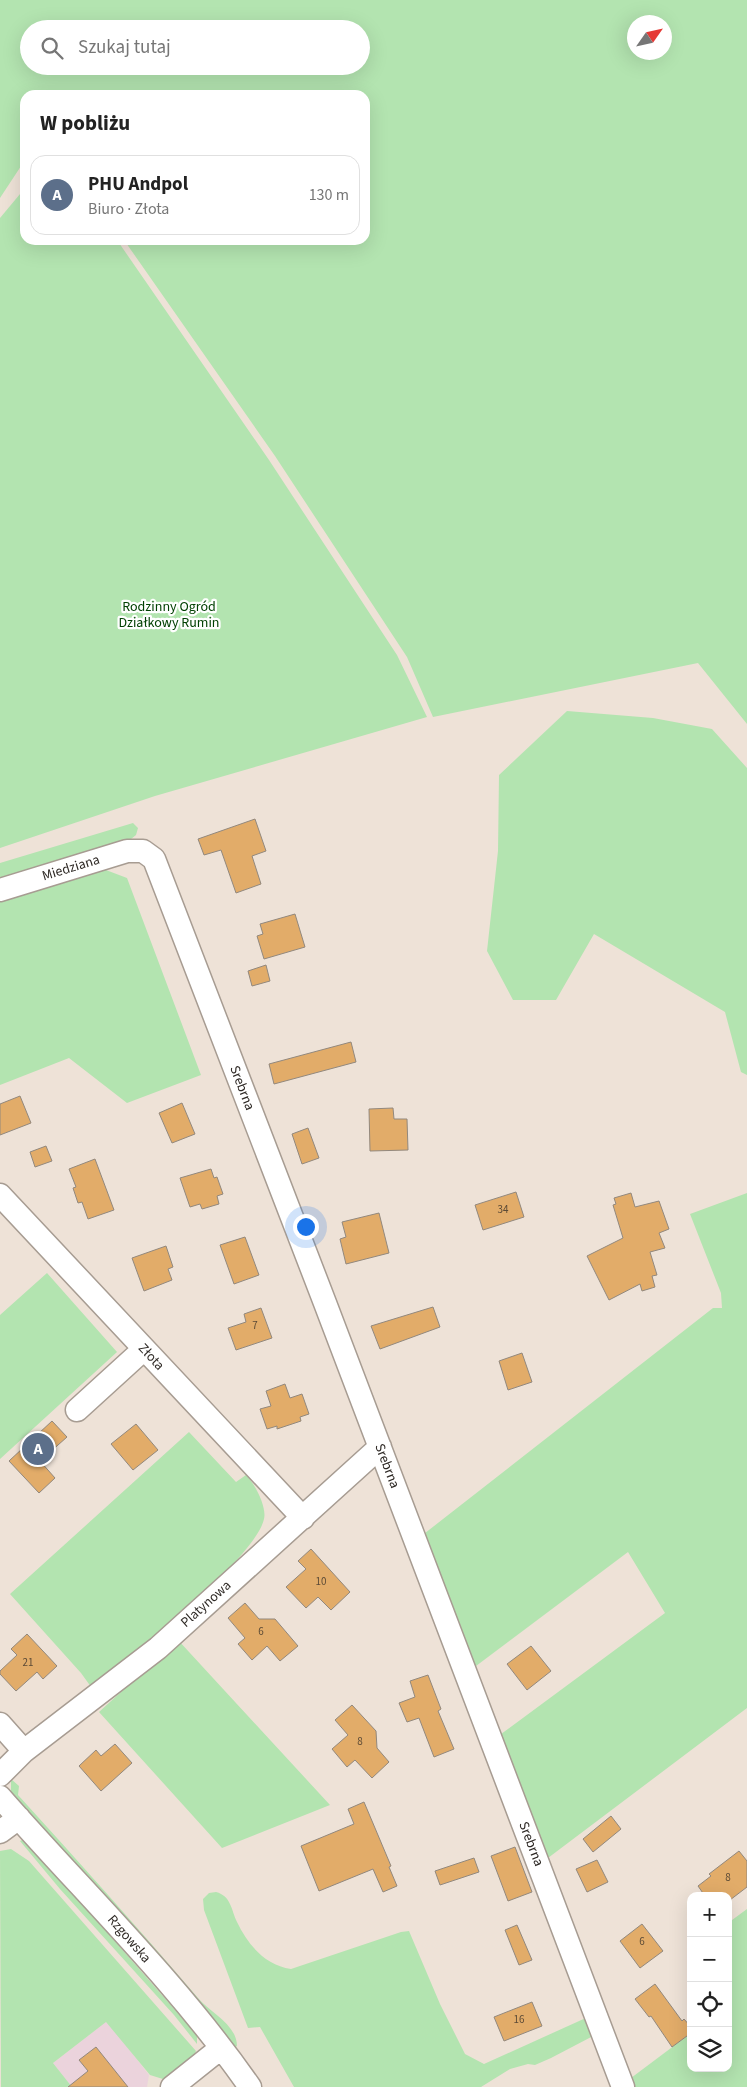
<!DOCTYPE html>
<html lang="pl">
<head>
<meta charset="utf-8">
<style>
	body { margin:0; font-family:"Source Sans 3",sans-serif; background:#f2f2f2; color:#222 }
	.controls { position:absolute; right:15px; bottom:15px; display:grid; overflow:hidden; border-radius:10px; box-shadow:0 5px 20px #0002 }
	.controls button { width:45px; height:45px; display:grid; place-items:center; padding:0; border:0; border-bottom:1px solid #e0e0e0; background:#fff; color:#222; font:25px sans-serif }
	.compass { position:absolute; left:627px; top:15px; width:45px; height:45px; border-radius:50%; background:#fff; box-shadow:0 5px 20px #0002; rotate:56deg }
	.you { position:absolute; left:305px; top:1226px; width:18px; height:18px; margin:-12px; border:4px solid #fff; border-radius:50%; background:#1a73e8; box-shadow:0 0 0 8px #1a73e833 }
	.badge { display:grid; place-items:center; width:32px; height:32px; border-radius:50%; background:#d93025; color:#fff; font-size:16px; font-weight:700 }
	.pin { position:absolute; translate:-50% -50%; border:2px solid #fff; box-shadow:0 1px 5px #0006 }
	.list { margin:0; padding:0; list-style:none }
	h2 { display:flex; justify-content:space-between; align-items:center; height:65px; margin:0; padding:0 20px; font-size:21px }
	h2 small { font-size:16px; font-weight:400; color:#767676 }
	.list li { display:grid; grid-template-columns:32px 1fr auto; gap:15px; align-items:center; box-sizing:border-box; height:80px; margin:0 10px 10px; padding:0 10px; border:1px solid #e0e0e0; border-radius:15px }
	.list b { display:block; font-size:19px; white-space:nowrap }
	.list p { margin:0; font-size:16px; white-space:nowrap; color:#767676 }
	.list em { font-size:16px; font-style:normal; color:#767676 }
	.icon { flex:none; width:28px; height:28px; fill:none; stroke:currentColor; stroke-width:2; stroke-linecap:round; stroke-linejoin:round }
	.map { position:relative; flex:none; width:747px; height:2087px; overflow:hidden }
	.search { position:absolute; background:#fff; box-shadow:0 5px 20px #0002; left:20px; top:20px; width:350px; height:55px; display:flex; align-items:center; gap:12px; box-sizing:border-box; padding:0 18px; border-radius:28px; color:#767676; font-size:19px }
	.panel { position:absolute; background:#fff; box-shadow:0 5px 20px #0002; left:20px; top:90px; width:350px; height:155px; border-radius:15px }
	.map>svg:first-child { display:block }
	.commercial { fill:#ebd3dc }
	.green { fill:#b3e4b0; fill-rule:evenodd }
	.building { fill:#e2ac69; stroke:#92887d }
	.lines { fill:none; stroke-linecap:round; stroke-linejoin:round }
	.minor-casing { stroke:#a79c92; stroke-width:25 }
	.minor { stroke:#fff; stroke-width:22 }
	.labels { text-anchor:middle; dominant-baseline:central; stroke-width:4.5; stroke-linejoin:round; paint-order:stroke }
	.number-label { font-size:11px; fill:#5b4a36 }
	.park-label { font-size:14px; fill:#004002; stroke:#fff }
	.street-label { font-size:14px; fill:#2e2925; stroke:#fff }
</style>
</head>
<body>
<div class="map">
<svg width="747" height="2087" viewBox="0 0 747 2087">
	<rect width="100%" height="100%" fill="#eee2d7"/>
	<path class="commercial" d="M 107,2021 L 149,2075 L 147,2087 L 72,2087 L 53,2063 Z"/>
	<path class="green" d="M 0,0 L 747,0 L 747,724 L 698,663 L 433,717 L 407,657 L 275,456 L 124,240 L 365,240 L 365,95 L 25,95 L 25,160 L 0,198 ZM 634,22 L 664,22 L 664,52 L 634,52 ZM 29,29 L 361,29 L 361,66 L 29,66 Z
		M 25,188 L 25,240 L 117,240 L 269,460 L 397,655 L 427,717 L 155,796 L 0,848 L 0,218 Z
		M 567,711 L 653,718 L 712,729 L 747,768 L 747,1075 L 741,1072 L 725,1012 L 594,934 L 556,1000 L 513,1000 L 487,951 L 498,851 L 499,775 Z
		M 133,823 L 138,828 L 136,835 L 126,843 L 0,882 L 0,863 Z
		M 98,867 L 127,878 L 201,1075 L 127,1103 L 69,1058 L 0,1085 L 0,898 Z
		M 747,1193 L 747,1708 L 544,1861 L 497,1737 L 665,1613 L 628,1552 L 472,1669 L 420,1537 L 713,1308 L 722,1308 L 721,1293 L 690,1214 Z
		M 47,1273 L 117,1352 L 0,1459 L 0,1315 Z
		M 189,1432 L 236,1482 L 246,1475 C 255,1484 267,1507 264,1519 C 256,1557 129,1661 94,1691 L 81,1673 L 10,1594 Z
		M 178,1640 L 330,1805 L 222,1848 L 99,1712 Z
		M 11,1779 L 19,1786 L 18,1795 C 79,1862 139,1929 198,1998 C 211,2013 237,2025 237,2046 L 234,2048 L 11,1794 Z
		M 22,1840 L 64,1883 L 197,2035 L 197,2044 L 174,2015 L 60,1889 L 20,1841 Z
		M 11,1849 L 29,1861 L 196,2051 L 190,2063 L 166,2080 L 150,2075 L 106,2022 L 53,2063 L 72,2087 L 1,2087 L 0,1851 Z
		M 216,1892 C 231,1896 231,1909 237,1922 C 248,1945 265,1965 291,1969 L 401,1932 L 409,1931 L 440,2004 L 465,2054 L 484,2064 L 588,2017 L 595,2035 L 551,2058 L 535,2065 L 528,2064 L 510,2069 L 481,2087 L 294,2087 L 260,2027 L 248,2028 L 204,1910 L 203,1899 L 209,1893 Z
		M 747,1909 L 747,2087 L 635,2087 L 631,2078 L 691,2033 L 691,2068 L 728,2068 L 728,1923 Z"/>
	<path class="building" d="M 255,819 L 266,851 L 252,856 L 261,884 L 236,893 L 221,850 L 204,855 L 198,839 Z
		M 295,914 L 305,947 L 264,959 L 257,936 L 263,934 L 260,924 Z
		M 266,965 L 270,981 L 252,986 L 248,971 Z
		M 351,1042 L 356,1062 L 274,1084 L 269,1064 Z
		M 20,1096 L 31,1123 L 0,1135 L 0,1104 Z
		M 182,1103 L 195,1134 L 172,1143 L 159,1113 Z
		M 393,1108 L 394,1119 L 407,1119 L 408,1150 L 370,1151 L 369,1109 Z
		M 308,1128 L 319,1158 L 302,1164 L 292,1134 Z
		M 46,1146 L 52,1161 L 35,1167 L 30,1152 Z
		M 95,1159 L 114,1210 L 88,1219 L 82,1202 L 78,1203 L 73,1188 L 76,1187 L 69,1169 Z
		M 211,1169 L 214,1178 L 217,1177 L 223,1194 L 217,1196 L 219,1204 L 202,1209 L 200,1204 L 190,1207 L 180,1178 Z
		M 516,1192 L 524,1217 L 483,1230 L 475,1205 Z
		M 631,1193 L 635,1207 L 659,1201 L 669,1229 L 659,1233 L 665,1248 L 650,1252 L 657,1275 L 652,1276 L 655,1287 L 642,1291 L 640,1284 L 609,1300 L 587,1256 L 623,1238 L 613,1205 L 616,1204 L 614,1198 Z
		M 379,1213 L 389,1253 L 346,1264 L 340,1239 L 346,1237 L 342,1222 Z
		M 245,1237 L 259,1275 L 234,1284 L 220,1245 Z
		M 166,1246 L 173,1267 L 168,1269 L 172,1280 L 144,1291 L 132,1258 Z
		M 433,1307 L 440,1327 L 380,1349 L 371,1326 Z
		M 261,1308 L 272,1338 L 236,1350 L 228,1328 L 246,1322 L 244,1314 Z
		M 522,1353 L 532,1382 L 508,1390 L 499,1361 Z
		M 285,1384 L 290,1398 L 302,1394 L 309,1414 L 300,1417 L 301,1421 L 277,1429 L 277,1426 L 267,1429 L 260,1409 L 271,1406 L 266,1391 Z
		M 52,1421 L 67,1437 L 40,1461 L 55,1478 L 39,1493 L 9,1461 Z
		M 136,1424 L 158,1450 L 133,1470 L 111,1444 Z
		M 311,1549 L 350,1592 L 331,1610 L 318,1597 L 306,1608 L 286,1587 L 306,1569 L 298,1561 Z
		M 245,1603 L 259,1619 L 275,1619 L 298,1646 L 280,1661 L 267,1646 L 252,1660 L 238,1644 L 245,1638 L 228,1618 Z
		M 27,1634 L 57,1666 L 43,1679 L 37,1672 L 16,1691 L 0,1674 L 0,1671 L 17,1655 L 11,1649 Z
		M 531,1646 L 551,1671 L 527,1690 L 507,1664 Z
		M 428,1675 L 441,1709 L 438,1711 L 454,1749 L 434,1757 L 419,1718 L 407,1722 L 399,1703 L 415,1697 L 410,1681 Z
		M 352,1705 L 376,1731 L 377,1748 L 389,1762 L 372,1778 L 355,1760 L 347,1767 L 332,1749 L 348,1735 L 335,1720 Z
		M 115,1744 L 132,1763 L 101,1791 L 79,1766 L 96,1750 L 101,1756 Z
		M 364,1802 L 391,1866 L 389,1867 L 397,1886 L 383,1892 L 373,1869 L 319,1891 L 301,1846 L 354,1824 L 348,1809 Z
		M 611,1816 L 621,1829 L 593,1852 L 583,1839 Z
		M 515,1847 L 532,1892 L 508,1901 L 491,1856 Z
		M 739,1851 L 747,1861 L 747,1887 L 730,1900 L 728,1896 L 705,1896 L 698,1886 L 711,1876 L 709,1874 Z
		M 474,1858 L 479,1872 L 440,1885 L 435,1871 Z
		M 597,1860 L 608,1882 L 587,1892 L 576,1869 Z
		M 642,1924 L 663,1951 L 640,1968 L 620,1941 Z
		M 517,1925 L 532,1960 L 519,1965 L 505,1930 Z
		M 655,1984 L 682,2021 L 684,2019 L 691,2027 L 691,2033 L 672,2047 L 651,2016 L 649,2017 L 635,1999 Z
		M 532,2002 L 542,2026 L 504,2041 L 494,2017 Z
		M 96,2047 L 128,2087 L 68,2087 L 88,2071 L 79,2060 Z"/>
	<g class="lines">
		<defs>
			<path id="minor" d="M 0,890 L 127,851 L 143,851 L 154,859 L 325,1303 L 623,2087
				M 0,1195 L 303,1518
				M 77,1410 L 144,1349
				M 0,1724 L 24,1751
				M 0,1775 L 24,1751 L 158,1648 L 380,1447
				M 0,1797 C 84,1893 177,1982 250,2087
				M 0,1832 L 19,1818
				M 172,2087 L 221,2048"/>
		</defs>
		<use href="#minor" class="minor-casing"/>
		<use href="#minor" class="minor"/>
	</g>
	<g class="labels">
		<g class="number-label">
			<text x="503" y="1209">34</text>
			<text x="255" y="1325">7</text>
			<text x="321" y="1581">10</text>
			<text x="261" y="1631">6</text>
			<text x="28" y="1662">21</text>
			<text x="360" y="1741">8</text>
			<text x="728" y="1877">8</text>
			<text x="642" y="1941">6</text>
			<text x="519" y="2019">16</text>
		</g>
		<g class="park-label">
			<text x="169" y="607">Rodzinny Ogród<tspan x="169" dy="16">Działkowy Rumin</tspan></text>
		</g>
		<g class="street-label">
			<text transform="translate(71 868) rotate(-17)">Miedziana</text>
			<text transform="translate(242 1088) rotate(69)">Srebrna</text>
			<text transform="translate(151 1357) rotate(47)">Złota</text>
			<text transform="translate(387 1466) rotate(69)">Srebrna</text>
			<text transform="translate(206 1604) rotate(-42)">Platynowa</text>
			<text transform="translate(531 1844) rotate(69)">Srebrna</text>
			<text transform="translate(129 1939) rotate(49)">Rzgowska</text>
		</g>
	</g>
</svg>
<div class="controls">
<button>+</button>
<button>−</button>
<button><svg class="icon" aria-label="locate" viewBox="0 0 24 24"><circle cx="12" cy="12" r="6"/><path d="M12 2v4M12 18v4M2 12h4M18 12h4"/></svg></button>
<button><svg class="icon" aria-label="layers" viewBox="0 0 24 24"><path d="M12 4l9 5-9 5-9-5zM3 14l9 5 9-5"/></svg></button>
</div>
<svg class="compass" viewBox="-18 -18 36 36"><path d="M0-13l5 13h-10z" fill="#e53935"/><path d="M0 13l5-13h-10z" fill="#767676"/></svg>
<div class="you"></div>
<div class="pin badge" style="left:38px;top:1449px;background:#5c6f8a">A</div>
<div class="search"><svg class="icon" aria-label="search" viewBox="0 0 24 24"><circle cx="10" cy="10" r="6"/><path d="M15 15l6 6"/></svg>Szukaj tutaj</div>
<section class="panel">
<h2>W pobliżu<small></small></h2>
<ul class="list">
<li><span class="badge" style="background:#5c6f8a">A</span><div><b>PHU Andpol</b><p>Biuro · Złota</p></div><em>130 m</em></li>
</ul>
</section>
</div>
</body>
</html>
